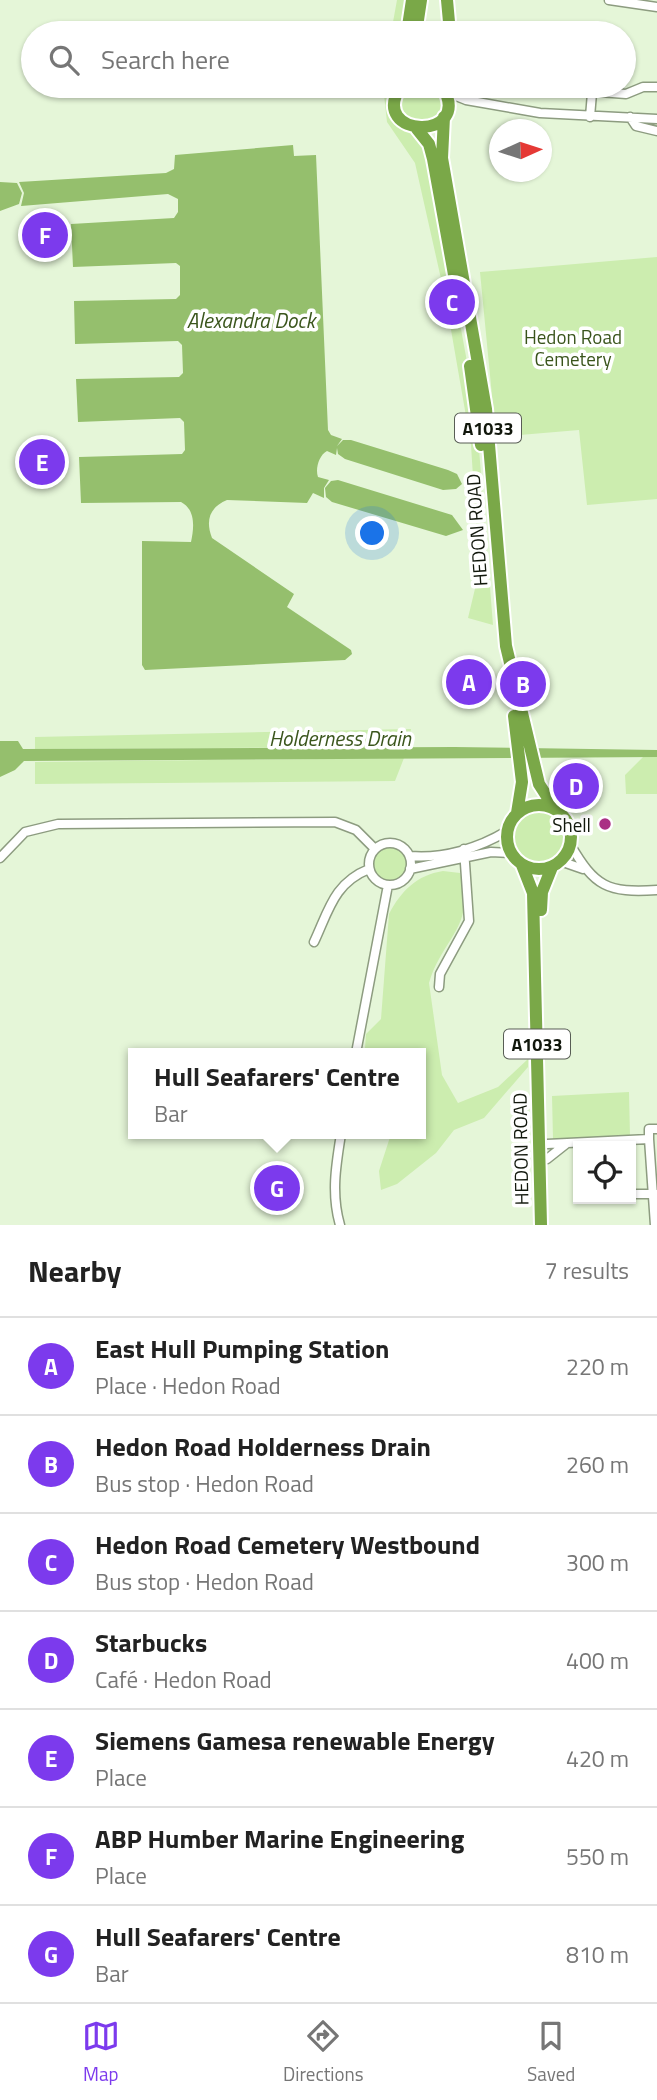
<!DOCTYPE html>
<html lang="en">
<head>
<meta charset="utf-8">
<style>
	body { margin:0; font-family:"Titillium Web",sans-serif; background:#f6f6f6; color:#222 }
	.controls { position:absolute; right:21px; bottom:21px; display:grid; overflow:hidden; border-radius:0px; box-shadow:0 2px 5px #0004 }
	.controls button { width:63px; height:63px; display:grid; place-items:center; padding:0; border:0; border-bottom:2px solid #e0e0e0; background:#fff; color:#222; font:35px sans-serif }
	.compass { position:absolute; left:489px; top:119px; width:63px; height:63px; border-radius:50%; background:#fff; box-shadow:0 2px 5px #0004; rotate:87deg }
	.you { position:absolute; left:373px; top:534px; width:24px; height:24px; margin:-18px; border:5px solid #fff; border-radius:50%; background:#1a73e8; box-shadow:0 0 0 10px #1a73e833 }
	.badge { display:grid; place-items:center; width:46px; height:46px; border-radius:50%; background:#7c3aed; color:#fff; font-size:23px; font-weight:700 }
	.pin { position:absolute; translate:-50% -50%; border:4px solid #fff; box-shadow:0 2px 7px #0006 }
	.popup { position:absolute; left:128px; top:1048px; width:298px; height:91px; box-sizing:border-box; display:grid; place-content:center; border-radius:0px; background:#fff; filter:drop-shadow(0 2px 5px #0005); font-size:23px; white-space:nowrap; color:#767676 }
	.popup b { font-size:26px; color:#222 }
	.popup::after { content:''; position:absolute; left:50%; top:100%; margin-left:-14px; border:14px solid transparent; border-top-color:#fff }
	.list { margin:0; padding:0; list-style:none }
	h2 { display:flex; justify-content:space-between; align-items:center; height:91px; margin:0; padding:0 28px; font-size:30px }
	h2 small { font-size:23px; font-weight:400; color:#767676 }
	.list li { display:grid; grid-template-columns:46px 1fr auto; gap:21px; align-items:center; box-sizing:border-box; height:98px; padding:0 28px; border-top:2px solid #e0e0e0 }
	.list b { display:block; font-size:26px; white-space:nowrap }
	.list p { margin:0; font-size:23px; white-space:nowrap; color:#767676 }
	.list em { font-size:23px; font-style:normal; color:#767676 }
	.icon { flex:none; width:38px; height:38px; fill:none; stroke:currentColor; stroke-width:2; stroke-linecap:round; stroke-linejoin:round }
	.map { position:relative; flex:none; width:657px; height:1225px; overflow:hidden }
	.search { position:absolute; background:#fff; box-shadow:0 2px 5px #0004; left:21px; right:21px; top:21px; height:77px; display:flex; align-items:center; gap:18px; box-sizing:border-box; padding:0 24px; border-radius:38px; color:#767676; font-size:26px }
	.sheet { height:777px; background:#fff }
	nav { display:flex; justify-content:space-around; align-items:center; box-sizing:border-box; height:98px; border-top:2px solid #e0e0e0; background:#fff; font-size:19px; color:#767676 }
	nav a { display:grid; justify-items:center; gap:4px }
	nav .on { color:#7c3aed }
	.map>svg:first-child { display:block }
	.green { fill:#ccedaf }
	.water { fill:#95bf6d }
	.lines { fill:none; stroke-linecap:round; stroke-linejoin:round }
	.minor-casing { stroke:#8d9c80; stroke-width:11 }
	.highway-casing { stroke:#fff; stroke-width:16 }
	.minor { stroke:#fff; stroke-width:8 }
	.highway { stroke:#7aa848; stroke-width:12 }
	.poi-dot { fill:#aa3084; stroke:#fff; stroke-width:2.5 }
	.labels { text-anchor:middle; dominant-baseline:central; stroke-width:7; stroke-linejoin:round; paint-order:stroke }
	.shield { fill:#fff; stroke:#585d55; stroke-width:2 }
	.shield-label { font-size:18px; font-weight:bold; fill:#11170c }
	.park-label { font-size:19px; fill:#39541b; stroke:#fff }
	.street-label { font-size:19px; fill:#11170c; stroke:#fff }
	.poi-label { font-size:19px; fill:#11170c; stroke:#fff; text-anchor:end }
	.water-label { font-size:21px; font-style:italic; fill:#3b561d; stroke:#fff }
</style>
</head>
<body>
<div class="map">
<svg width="657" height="1225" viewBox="0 0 657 1225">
	<rect width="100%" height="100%" fill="#e5f6d8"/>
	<path class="green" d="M 397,0 L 409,0 L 404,33 L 391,33 Z
		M402 103a20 20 0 1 1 40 0a20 20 0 1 1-40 0Z
		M 383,86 L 395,86 L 392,105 L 427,143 L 476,411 L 493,625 L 468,618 L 479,572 L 471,445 L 446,301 L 415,163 L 387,122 Z
		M 657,257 L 657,499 L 587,505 L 579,430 L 496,437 L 480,272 Z
		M 411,729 L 408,747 L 35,749 L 35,737 Z
		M 643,757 L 657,757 L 657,794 L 626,794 L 625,775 Z
		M 404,758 L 395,781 L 35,784 L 35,762 Z
		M513 837a26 26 0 1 1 52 0a26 26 0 1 1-52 0Z
		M373 864a17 17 0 1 1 34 0a17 17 0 1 1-34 0Z
		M 443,871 L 460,873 C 477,926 442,938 429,983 L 442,1075 L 458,1103 L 498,1087 L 528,1059 L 528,1067 L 484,1118 L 454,1130 L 436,1153 L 397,1184 L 381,1190 L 379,1171 L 391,1134 L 420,1134 L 420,1053 L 370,1053 L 365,1048 L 366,1034 L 381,1019 L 389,914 C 401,891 417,875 443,871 Z
		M 629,1092 L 630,1136 L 553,1139 L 552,1096 Z"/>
	<path class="water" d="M 293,145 L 294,156 L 316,155 L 328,430 L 331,435 L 342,439 L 337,446 L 343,440 L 351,440 L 448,470 L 457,474 L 462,484 L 456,489 L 443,490 L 345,459 L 338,454 L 337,448 L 336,455 L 327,451 C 319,455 315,469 318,477 L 329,480 L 324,488 L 324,498 L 313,493 L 307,503 L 227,500 C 210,507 205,520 212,538 L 294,594 L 287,607 L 351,650 L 352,654 L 345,660 L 145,670 L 142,665 L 142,541 L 191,542 C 194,528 196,510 181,502 L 81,503 L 79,457 L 182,454 L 185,450 L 184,422 L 180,418 L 78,422 L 76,379 L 179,377 L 183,373 L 182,345 L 178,341 L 75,344 L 74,301 L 176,299 L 180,295 L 180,266 L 176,263 L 73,267 L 71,224 L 174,218 L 178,212 L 178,199 L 168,194 L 21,206 L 24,193 L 19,182 L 166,173 L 174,169 L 175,155 Z
		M 0,182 L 17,183 L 22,193 L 19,204 L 0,211 Z
		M 338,480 L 452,515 L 463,530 L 446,536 L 332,502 L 326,497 L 325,488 L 331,481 Z
		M 0,741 L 18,741 L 23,749 L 454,747 L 657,750 L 657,757 L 24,761 L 15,770 L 0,777 Z"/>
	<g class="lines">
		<defs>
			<path id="minor" d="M 609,0 L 657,7
				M 518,86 L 626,94 L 643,87 L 656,87
				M 446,92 L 466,100 L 540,113 L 657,119
				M 590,117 L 592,93
				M 630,117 L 636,126 L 657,131
				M369 864a21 21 0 1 1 42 0a21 21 0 1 1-42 0Z
				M 570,844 C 595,887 607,893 657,890
				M 410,856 C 443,859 479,848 507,831
				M 0,858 L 25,832 L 58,824 L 335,822 L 356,830 L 374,848
				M 560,861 L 583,869
				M 410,869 L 491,852 L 511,853
				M 314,942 C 329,910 334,883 369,869
				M 439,987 L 440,974 L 469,921 L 464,849
				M 356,1053 L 388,885
				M 649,1139 L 655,1225
				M 547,1144 L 649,1139 L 649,1129 L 657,1129
				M 547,1159 L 566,1144
				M 631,1194 L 657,1194
				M 340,1225 C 331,1194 336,1165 341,1134"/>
			<path id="highway" d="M 447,0 L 450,33
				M 407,33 L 412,0
				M 416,33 L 421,0
				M 401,86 C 366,139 476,142 442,86
				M 444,117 L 442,158 L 486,409 L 506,646 L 539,784 L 555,809
				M 417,129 L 429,144 L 433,159 L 461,313
				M 470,366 L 481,445
				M 514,716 L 522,782 L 517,813
				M507 837a32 32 0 1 1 64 0a32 32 0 1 1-64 0Z
				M 522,865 L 533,893 L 541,1225
				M 541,910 L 542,892 L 552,867"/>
		</defs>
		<use href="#minor" class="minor-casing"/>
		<use href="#highway" class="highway-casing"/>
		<use href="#minor" class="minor"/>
		<use href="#highway" class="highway"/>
	</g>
	<circle class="poi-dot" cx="605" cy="824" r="7"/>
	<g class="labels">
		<g class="shield">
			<rect x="455" y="413.5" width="66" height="29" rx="5"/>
			<rect x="504" y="1029.5" width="66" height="29" rx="5"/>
		</g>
		<g class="shield-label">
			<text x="488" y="428">A1033</text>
			<text x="537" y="1044">A1033</text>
		</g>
		<g class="park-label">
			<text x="573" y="336">Hedon Road<tspan x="573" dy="22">Cemetery</tspan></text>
		</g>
		<g class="street-label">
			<text transform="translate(476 530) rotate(-94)">HEDON ROAD</text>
			<text transform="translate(520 1149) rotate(-91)">HEDON ROAD</text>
		</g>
		<g class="poi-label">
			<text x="591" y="824">Shell</text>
		</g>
		<g class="water-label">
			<text x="251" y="320">Alexandra Dock</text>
			<text x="340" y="738">Holderness Drain</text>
		</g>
	</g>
</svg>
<div class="controls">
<button><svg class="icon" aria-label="locate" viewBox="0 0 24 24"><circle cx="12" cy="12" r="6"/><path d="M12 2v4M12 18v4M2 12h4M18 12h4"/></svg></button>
</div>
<svg class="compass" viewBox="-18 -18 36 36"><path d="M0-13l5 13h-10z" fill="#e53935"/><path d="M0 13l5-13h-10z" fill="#767676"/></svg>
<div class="you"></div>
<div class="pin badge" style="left:469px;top:682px">A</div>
<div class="pin badge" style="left:523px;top:684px">B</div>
<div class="pin badge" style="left:452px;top:302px">C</div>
<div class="pin badge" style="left:576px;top:786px">D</div>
<div class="pin badge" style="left:42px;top:462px">E</div>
<div class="pin badge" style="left:45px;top:235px">F</div>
<div class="pin badge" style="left:277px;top:1188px">G</div>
<div class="popup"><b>Hull Seafarers' Centre</b>Bar</div>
<div class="search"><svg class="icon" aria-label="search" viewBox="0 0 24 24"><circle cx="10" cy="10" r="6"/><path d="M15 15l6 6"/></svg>Search here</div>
</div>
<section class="sheet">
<h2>Nearby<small>7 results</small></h2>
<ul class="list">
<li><span class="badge">A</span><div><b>East Hull Pumping Station</b><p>Place · Hedon Road</p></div><em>220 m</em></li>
<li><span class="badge">B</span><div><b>Hedon Road Holderness Drain</b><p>Bus stop · Hedon Road</p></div><em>260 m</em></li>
<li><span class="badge">C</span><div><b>Hedon Road Cemetery Westbound</b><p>Bus stop · Hedon Road</p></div><em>300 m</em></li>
<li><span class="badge">D</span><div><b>Starbucks</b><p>Café · Hedon Road</p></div><em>400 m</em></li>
<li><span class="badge">E</span><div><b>Siemens Gamesa renewable Energy</b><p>Place</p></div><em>420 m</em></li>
<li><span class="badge">F</span><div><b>ABP Humber Marine Engineering</b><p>Place</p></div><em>550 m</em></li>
<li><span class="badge">G</span><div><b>Hull Seafarers' Centre</b><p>Bar</p></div><em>810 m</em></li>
</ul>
</section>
<nav>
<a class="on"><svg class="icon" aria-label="map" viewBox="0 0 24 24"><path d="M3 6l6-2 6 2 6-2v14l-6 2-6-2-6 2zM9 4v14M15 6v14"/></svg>Map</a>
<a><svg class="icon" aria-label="directions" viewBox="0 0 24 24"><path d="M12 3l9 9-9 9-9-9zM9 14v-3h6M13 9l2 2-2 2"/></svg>Directions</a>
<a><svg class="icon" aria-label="saved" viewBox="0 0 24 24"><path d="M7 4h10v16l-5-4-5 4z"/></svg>Saved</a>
</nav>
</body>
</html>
